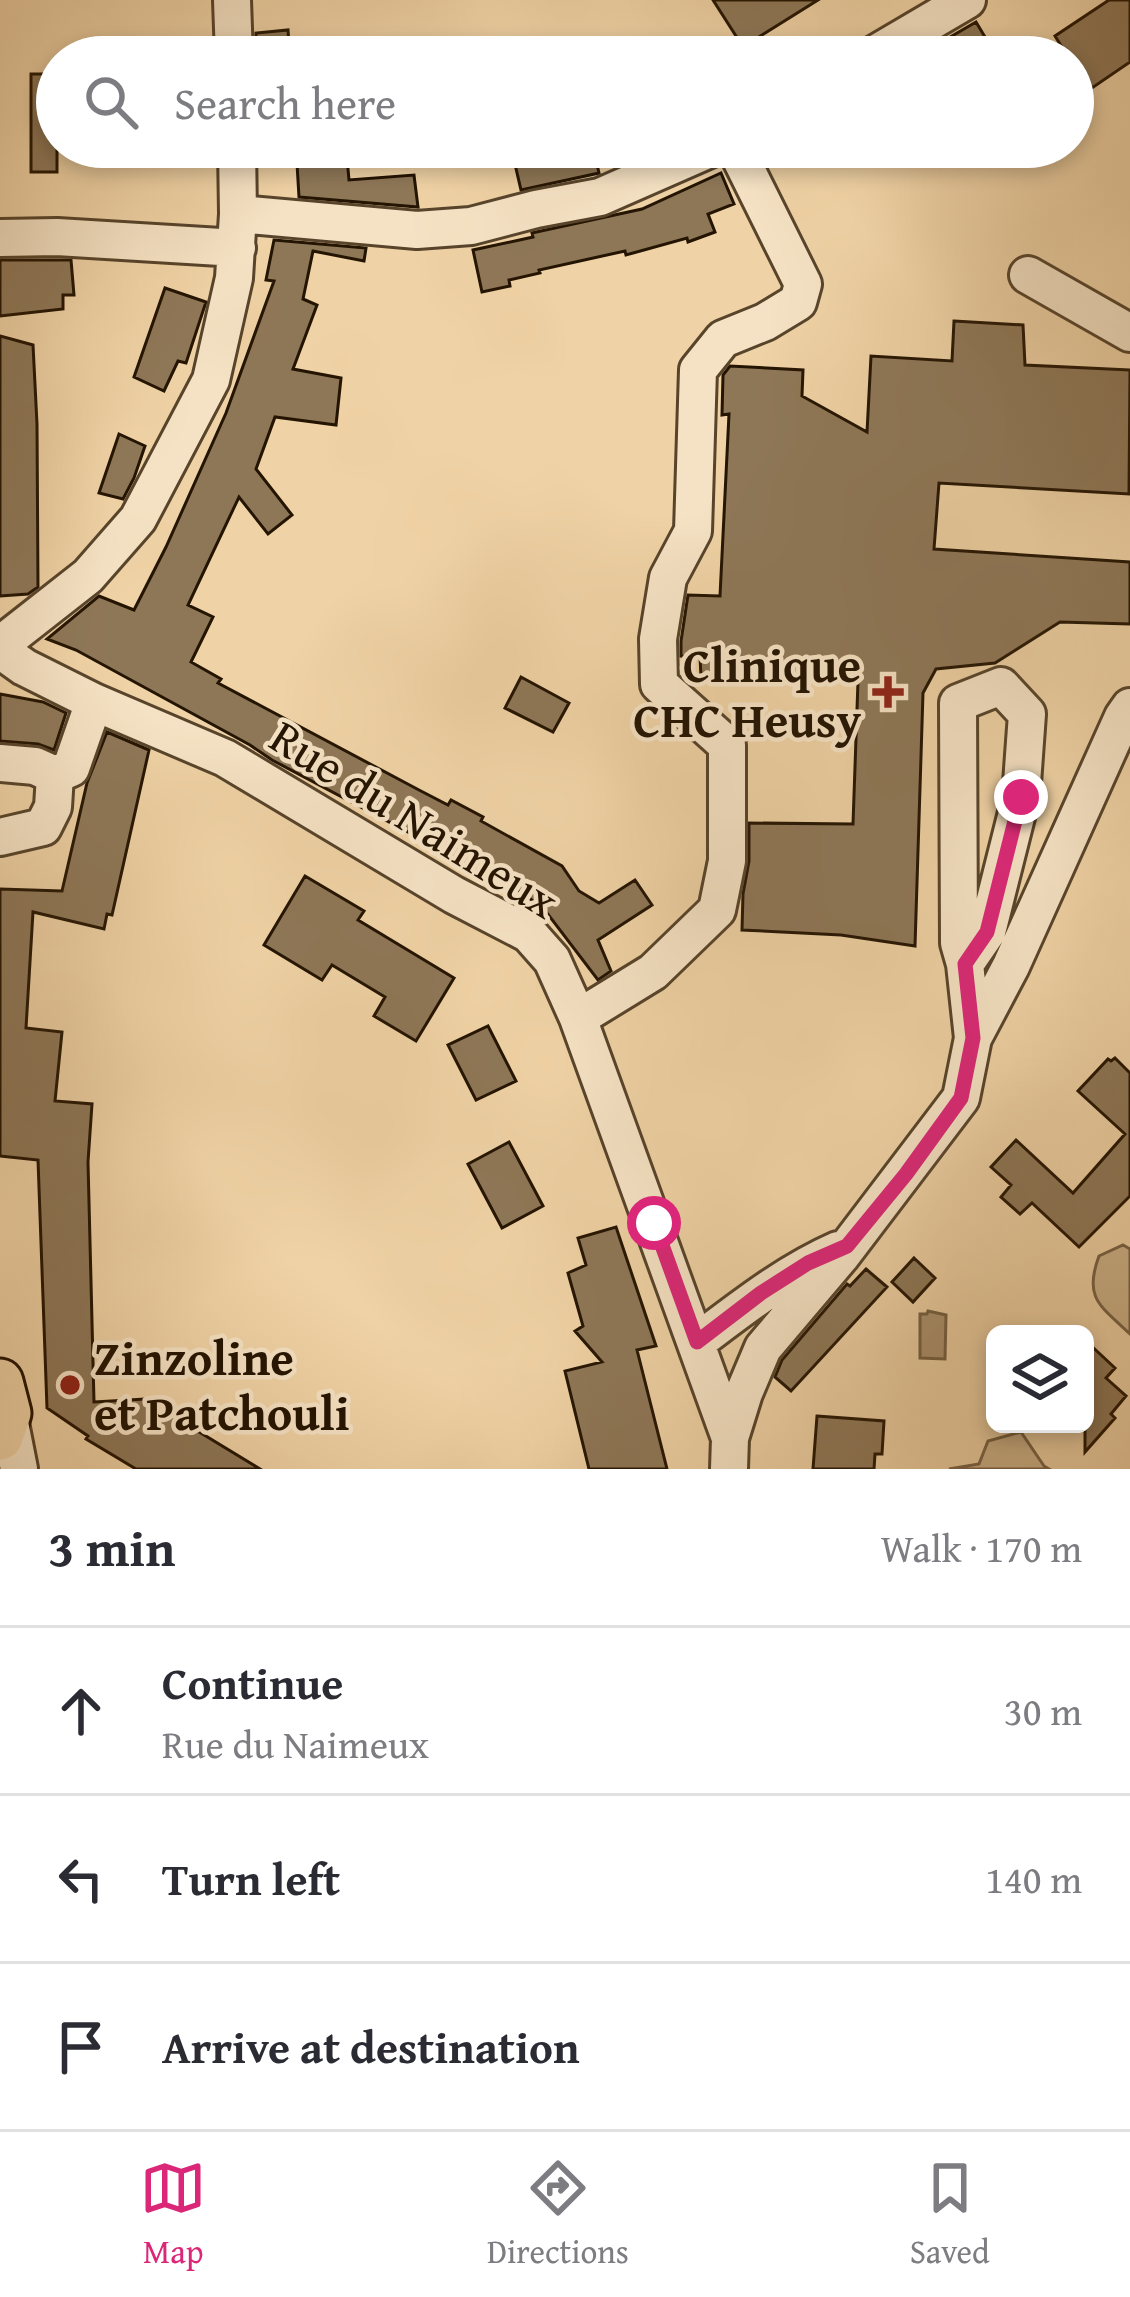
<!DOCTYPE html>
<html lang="en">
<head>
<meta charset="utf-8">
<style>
	body { margin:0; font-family:"Gentium Book Plus",serif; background:#f2f2f3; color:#2b2b33 }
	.controls { position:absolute; right:36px; bottom:36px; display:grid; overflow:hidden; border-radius:18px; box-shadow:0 6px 18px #0003 }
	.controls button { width:108px; height:108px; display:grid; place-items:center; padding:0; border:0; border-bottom:3px solid #e1e1e2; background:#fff; color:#2b2b33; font:60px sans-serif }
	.stop { position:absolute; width:36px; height:36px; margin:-27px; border:9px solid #db2777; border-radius:50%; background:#fff }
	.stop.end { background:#db2777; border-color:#fff; box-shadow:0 3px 12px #0008 }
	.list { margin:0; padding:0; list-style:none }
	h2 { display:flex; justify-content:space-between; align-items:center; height:156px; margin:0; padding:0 48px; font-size:51px }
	h2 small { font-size:39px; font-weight:400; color:#7c7c81 }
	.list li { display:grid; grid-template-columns:78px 1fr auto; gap:36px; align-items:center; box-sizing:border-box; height:168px; padding:0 48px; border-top:3px solid #e1e1e2 }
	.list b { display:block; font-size:45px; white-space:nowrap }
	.list p { margin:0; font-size:39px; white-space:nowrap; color:#7c7c81 }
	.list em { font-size:39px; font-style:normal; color:#7c7c81 }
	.icon { flex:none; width:66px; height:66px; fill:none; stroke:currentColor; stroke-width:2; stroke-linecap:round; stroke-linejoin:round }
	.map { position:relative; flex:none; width:1130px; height:1469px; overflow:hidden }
	.search { position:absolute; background:#fff; box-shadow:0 6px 18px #0003; left:36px; right:36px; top:36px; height:132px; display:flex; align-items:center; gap:30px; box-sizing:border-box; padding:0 42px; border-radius:66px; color:#7c7c81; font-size:45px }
	.sheet { height:660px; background:#fff }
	nav { display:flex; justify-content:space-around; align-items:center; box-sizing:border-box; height:168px; border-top:3px solid #e1e1e2; background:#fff; font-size:33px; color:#7c7c81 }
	nav a { display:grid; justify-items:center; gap:6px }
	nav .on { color:#db2777 }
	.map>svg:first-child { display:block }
	.green { fill:#ccb289; stroke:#786346; stroke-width:3 }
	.water { fill:#aa916e; stroke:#745f43; stroke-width:3 }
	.building { fill:#8e7757; stroke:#241402; stroke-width:3 }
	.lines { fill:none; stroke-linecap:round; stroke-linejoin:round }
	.minor-casing { stroke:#57442b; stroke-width:42 }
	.major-casing { stroke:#241402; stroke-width:51 }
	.minor { stroke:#f5e2c4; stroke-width:36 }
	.major { stroke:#efd2a5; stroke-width:45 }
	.route { stroke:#db2777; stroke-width:15 }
	.poi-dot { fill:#8f2418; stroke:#f5e2c4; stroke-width:4.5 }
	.labels { text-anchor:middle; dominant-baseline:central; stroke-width:9; stroke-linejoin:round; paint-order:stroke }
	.poi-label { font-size:48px; font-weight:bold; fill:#241402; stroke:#f5e2c4; text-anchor:end }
	.street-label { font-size:48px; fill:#241402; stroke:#f5e2c4 }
</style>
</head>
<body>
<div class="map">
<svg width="1130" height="1469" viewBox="0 0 1130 1469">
	<rect width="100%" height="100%" fill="#efd2a5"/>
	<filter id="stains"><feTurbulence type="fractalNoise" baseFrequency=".00167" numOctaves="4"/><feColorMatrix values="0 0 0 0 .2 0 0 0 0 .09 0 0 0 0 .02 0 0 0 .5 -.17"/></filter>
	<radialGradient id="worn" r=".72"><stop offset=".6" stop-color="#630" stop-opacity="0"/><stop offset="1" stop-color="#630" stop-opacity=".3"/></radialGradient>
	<path class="green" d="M 1123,1245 L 1130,1249 L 1130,1334 C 1101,1306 1083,1299 1099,1256 Z
		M 1021,1432 L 1044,1466 L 1049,1469 L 949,1469 L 979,1464 L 988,1441 Z"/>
	<path class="water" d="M 928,1311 L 946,1315 L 945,1359 L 920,1358 L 920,1314 L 927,1314 Z"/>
	<path class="building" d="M 713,0 L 818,0 L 743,47 Z
		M 1109,0 L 1130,0 L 1130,62 L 1089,90 L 1073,65 L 1073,57 L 1068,57 L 1055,36 Z
		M 976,22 L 997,57 L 916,57 Z
		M 288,30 L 290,57 L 256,57 L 256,33 Z
		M 31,74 L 57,74 L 57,172 L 31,172 Z
		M 296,147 L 346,147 L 349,180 L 414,175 L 418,207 L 299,197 Z
		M 511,147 L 593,147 L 599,173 L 521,190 Z
		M 721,173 L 734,204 L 708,214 L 715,232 L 688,242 L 687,238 L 626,255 L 625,251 L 539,270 L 540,273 L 509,280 L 510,286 L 482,292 L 473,250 L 533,237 L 532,233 L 541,231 L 642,209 Z
		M 274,240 L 366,248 L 364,261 L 313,251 L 303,299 L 317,305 L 293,369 L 341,378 L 336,425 L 275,417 L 256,469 L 292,515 L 268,534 L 239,497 L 188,605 L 213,617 L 191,662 L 221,679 L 218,683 L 419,790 L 448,805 L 451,800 L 483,817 L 481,821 L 562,866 L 579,891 L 599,903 L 635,880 L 652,905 L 598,940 L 611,971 L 598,980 L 544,909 L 521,892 L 272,760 L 250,745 L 76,650 L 47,639 L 99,596 L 134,610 L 166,547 L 226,413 L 274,281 L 266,280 Z
		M 0,260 L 71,260 L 74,295 L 63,295 L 63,309 L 0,316 Z
		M 165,288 L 206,302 L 186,363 L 178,361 L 164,391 L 134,377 Z
		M 954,321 L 1023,325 L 1025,365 L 1130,370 L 1129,494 L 939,483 L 934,549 L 1130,562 L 1130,624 L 1060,622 L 995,663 L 936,669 L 923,693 L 915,946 L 841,935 L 742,930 L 743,894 L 749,861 L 749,823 L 853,824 L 858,681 L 701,677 L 700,657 L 681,656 L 681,641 L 688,595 L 720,596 L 729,414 L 722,415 L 723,375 L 730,366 L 803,370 L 802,396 L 867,432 L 871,356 L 952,361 Z
		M 0,336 L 33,345 L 37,424 L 38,587 L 28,594 L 0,596 Z
		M 119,434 L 145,446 L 134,478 L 123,499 L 99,493 Z
		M 521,677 L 569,703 L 553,732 L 505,708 Z
		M 0,694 L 43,702 L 66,713 L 54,750 L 38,744 L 0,741 Z
		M 107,732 L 149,750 L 112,915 L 107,914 L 104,929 L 33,912 L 26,1028 L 62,1032 L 55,1101 L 92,1104 L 88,1162 L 94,1402 L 145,1399 L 260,1469 L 136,1469 L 86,1439 L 88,1436 L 47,1408 L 38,1160 L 0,1156 L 0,889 L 62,891 L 87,783 Z
		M 305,876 L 364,911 L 358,920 L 454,978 L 416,1041 L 374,1016 L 385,997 L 332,965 L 322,980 L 264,945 Z
		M 488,1026 L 516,1081 L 476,1100 L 448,1045 Z
		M 1115,1058 L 1130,1073 L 1130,1196 L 1079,1247 L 1032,1203 L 1020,1214 L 1001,1197 L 1011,1185 L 991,1167 L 1016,1140 L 1073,1193 L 1125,1134 L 1078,1091 L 1108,1059 L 1111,1061 Z
		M 509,1142 L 543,1206 L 502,1228 L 468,1164 Z
		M 616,1227 L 656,1346 L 637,1350 L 667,1469 L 589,1469 L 565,1371 L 602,1362 L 575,1331 L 583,1326 L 568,1273 L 586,1265 L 578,1238 Z
		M 914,1258 L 935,1278 L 913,1302 L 892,1282 Z
		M 866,1269 L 887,1287 L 791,1391 L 775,1377 L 782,1360 L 847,1284 L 850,1286 Z
		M 1085,1340 L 1115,1368 L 1106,1378 L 1126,1396 L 1111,1414 L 1115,1418 L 1085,1452 Z
		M 817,1416 L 884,1421 L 882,1454 L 875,1454 L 874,1469 L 813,1469 Z"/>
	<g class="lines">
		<defs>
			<path id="minor" d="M 232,0 L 234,57
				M 870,57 L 967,0
				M 238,214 L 417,230 L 471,226 L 536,209 L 600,197 L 714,147
				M 0,238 L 57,237 L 237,248
				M 1028,275 L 1130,333
				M 0,645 L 88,576 L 138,519 L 211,380 L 234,278 L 238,214 L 237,147
				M 0,650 L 24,667 L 94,702 L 225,758 L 454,895 L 529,934 L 552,960 L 578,1018 L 730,1438 L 729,1469
				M 0,763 L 35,766 L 55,775 L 53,807 L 43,827 L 0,837
				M 55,775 L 71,768 L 94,702
				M 965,964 L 987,932 L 1021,797 L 1027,714 L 1001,686 L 958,703 L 959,943 L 965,964 L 973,1038
				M 578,1018 L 653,972 L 717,910 L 727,861 L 727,745 L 659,684 L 658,639 L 668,578 L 693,531 L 698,370 L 723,339 L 765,322 L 798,302 L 803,284 L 735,147
				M 697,1342 C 742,1308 786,1273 838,1250
				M 8,1413 L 19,1469
				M 730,1438 L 744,1393 L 763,1348 L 841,1256 L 961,1098 L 973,1038 L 1011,966 L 1123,717 L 1130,707"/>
			<path id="major" d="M 0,1382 L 8,1413 L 0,1437"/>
		</defs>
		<use href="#minor" class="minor-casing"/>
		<use href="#major" class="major-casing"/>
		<use href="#minor" class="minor"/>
		<use href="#major" class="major"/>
	</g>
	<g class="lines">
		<path class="route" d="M 654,1223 L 697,1342 L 761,1293 L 808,1263 L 847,1246 L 906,1174 L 961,1098 L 973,1038 L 965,964 L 987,932 L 1021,797"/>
	</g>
	<g class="poi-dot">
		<path d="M882 674h12v12h12v12h-12v12h-12v-12h-12v-12h12z"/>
		<circle cx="70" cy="1385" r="12"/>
	</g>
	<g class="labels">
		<g class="poi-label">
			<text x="861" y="664">Clinique<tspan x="861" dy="55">CHC Heusy</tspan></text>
			<text x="94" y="1357" text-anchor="start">Zinzoline<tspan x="94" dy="55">et Patchouli</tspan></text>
		</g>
		<g class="street-label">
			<text transform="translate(415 818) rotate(32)">Rue du Naimeux</text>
		</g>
	</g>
	<rect width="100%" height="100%" filter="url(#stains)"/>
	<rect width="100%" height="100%" fill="url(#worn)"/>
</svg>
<div class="controls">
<button><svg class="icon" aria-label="layers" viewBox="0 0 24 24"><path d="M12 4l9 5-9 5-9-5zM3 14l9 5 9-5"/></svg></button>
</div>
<div class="stop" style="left:654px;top:1223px"></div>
<div class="stop end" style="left:1021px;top:797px"></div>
<div class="search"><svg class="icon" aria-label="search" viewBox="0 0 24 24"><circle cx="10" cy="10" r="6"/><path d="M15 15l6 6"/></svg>Search here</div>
</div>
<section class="sheet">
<h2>3 min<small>Walk · 170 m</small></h2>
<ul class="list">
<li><svg class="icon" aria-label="ahead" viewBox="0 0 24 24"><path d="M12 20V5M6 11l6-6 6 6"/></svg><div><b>Continue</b><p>Rue du Naimeux</p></div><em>30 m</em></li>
<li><svg class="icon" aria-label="left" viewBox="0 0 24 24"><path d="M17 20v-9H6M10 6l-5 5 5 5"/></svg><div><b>Turn left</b></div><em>140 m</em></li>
<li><svg class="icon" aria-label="arrive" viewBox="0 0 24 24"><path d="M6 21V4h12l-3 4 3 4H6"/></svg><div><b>Arrive at destination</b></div></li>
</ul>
</section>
<nav>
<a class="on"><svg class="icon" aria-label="map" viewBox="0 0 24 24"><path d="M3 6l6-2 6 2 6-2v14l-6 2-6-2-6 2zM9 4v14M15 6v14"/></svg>Map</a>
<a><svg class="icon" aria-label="directions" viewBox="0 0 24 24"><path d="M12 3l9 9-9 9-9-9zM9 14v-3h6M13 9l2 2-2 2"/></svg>Directions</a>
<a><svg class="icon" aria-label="saved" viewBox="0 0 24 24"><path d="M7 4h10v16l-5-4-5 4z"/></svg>Saved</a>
</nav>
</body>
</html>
